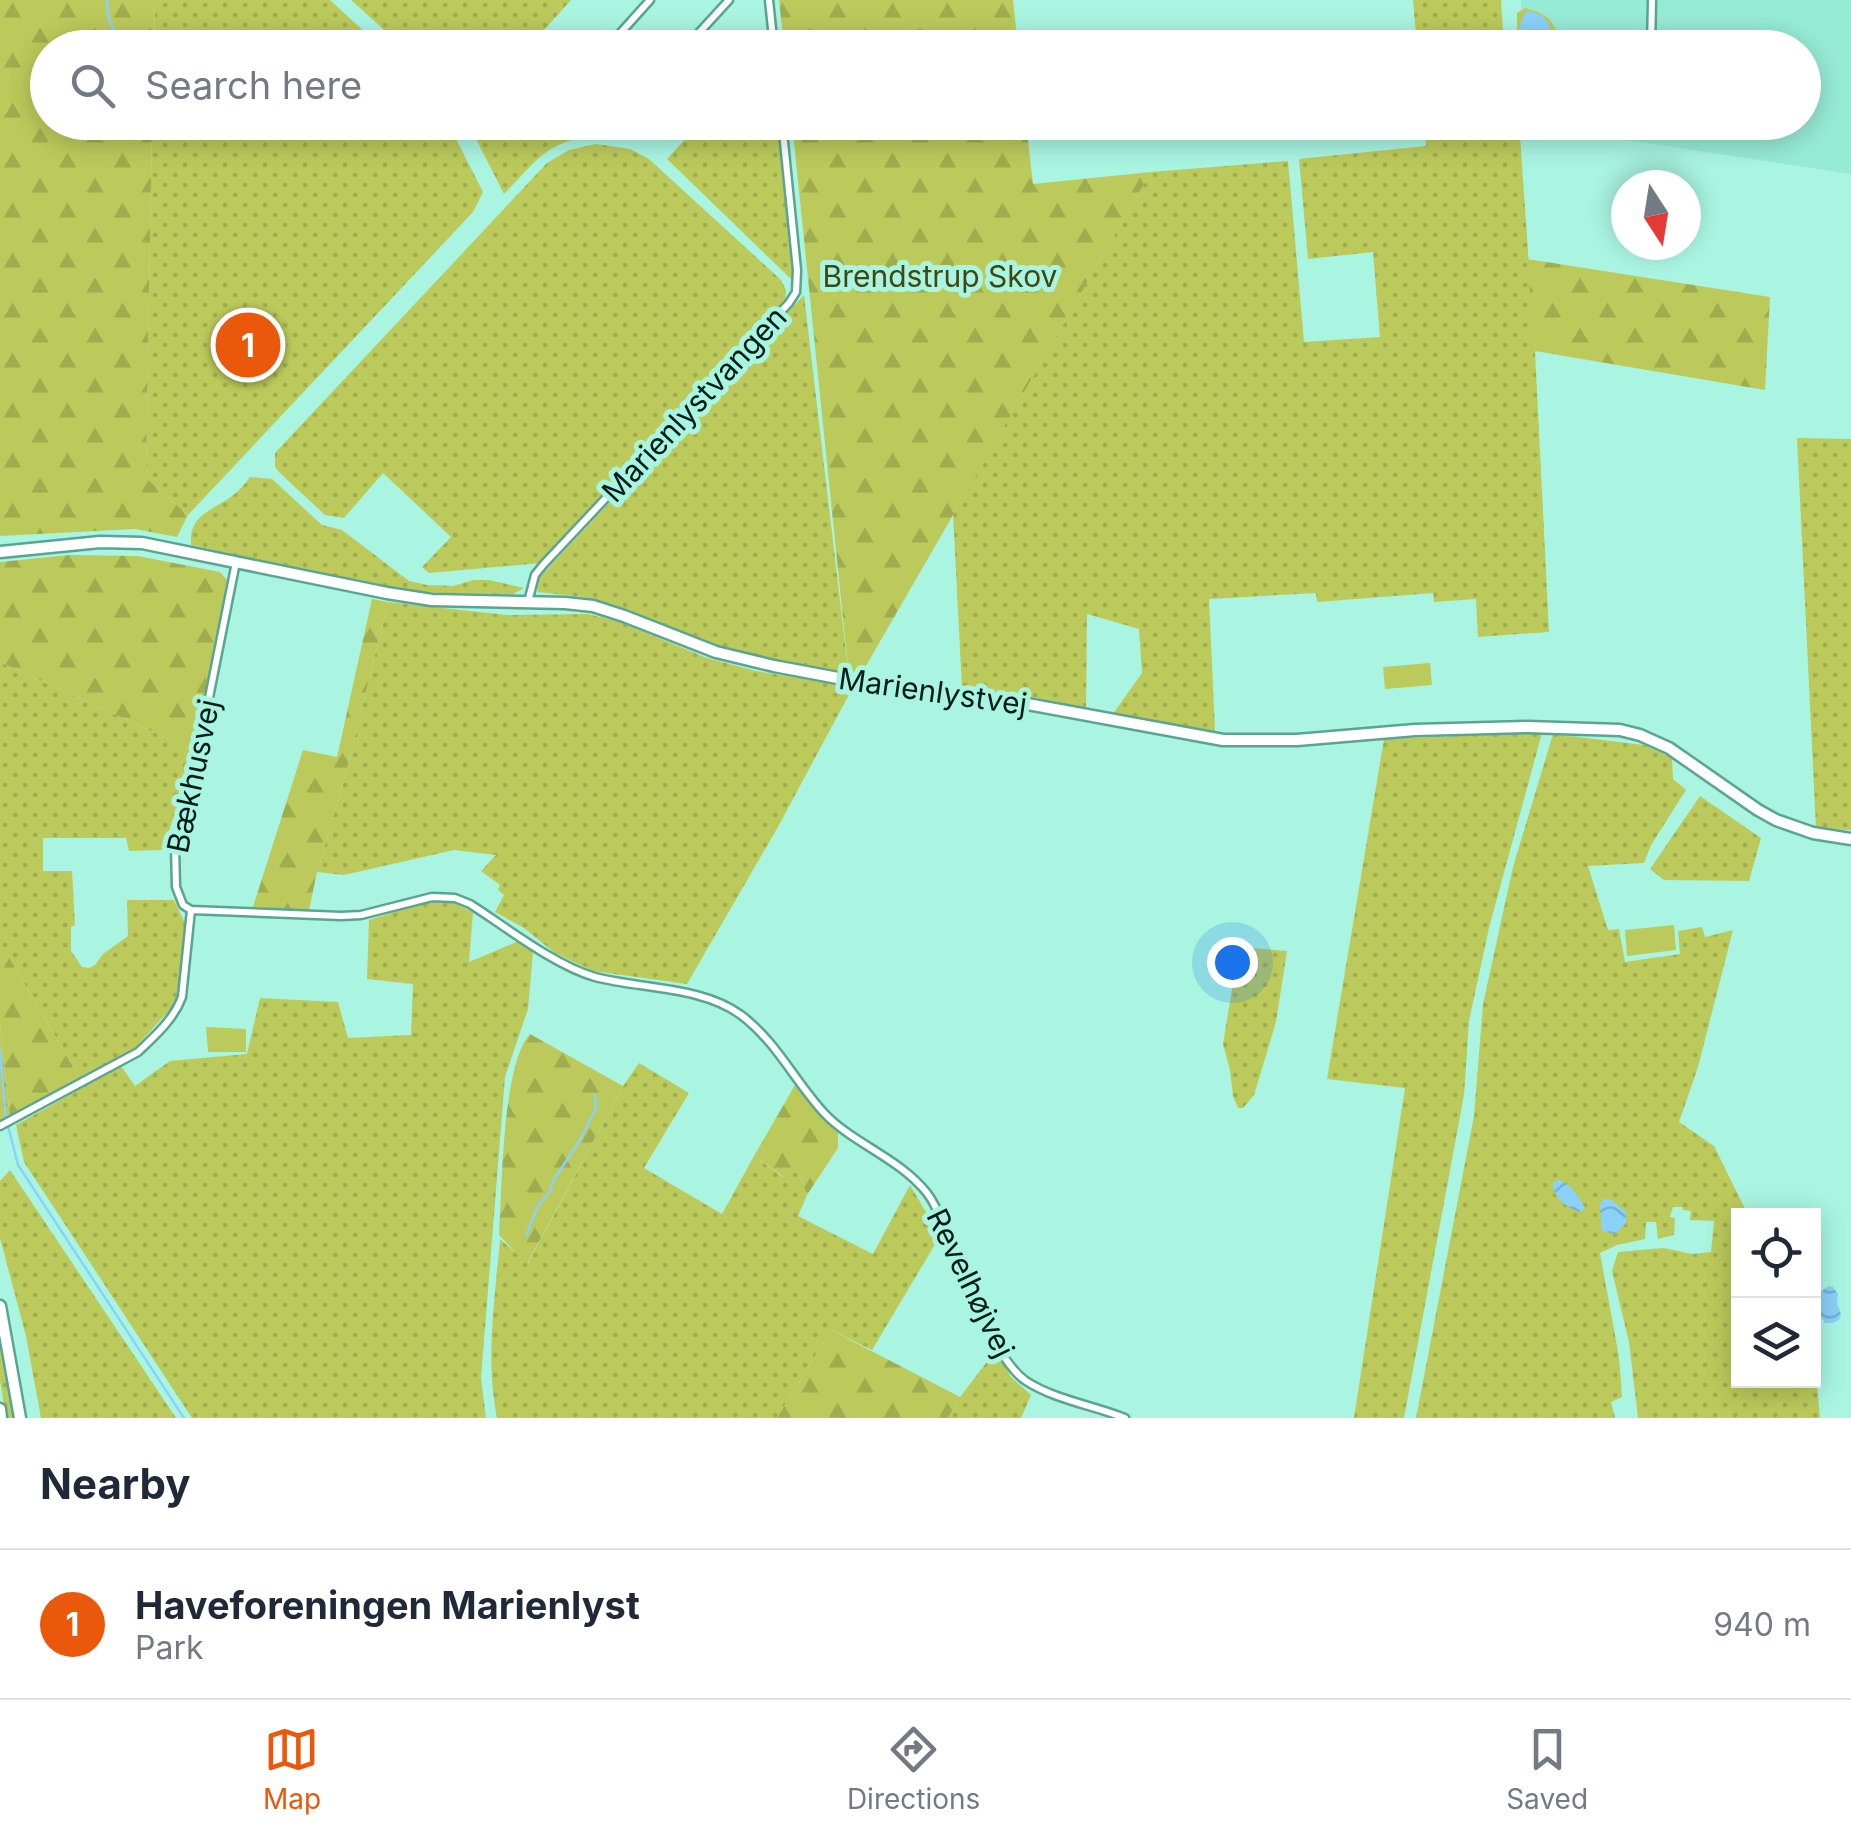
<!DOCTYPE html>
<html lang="en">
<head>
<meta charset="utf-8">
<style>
	body { margin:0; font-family:Inter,sans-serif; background:#f6f6f7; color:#1f2937 }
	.controls { position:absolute; right:30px; bottom:30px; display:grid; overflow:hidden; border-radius:0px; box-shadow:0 5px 25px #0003 }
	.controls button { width:90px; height:90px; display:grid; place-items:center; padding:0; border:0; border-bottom:2px solid #e0e1e3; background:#fff; color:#1f2937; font:50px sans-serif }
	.compass { position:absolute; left:1611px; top:170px; width:90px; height:90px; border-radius:50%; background:#fff; box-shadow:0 5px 25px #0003; rotate:168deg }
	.you { position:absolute; left:1232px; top:962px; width:35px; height:35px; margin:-25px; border:8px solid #fff; border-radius:50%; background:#1a73e8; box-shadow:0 0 0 15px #1a73e833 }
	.badge { display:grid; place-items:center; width:65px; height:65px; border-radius:50%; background:#ea580c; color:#fff; font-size:32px; font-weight:700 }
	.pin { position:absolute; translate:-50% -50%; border:5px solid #fff; box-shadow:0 2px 10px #0006 }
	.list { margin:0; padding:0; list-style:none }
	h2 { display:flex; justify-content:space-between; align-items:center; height:130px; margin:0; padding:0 40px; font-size:42px }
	h2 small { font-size:32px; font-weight:400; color:#747a83 }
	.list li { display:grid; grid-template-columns:65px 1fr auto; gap:30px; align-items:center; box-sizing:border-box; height:150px; padding:0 40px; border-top:2px solid #e0e1e3 }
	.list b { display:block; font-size:38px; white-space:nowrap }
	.list p { margin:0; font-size:32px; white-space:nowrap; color:#747a83 }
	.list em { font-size:32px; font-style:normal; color:#747a83 }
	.icon { flex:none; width:55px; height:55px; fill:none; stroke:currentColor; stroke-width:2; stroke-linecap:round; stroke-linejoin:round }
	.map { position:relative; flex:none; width:1851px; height:1418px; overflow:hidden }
	.search { position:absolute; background:#fff; box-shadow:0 5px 25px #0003; left:30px; right:30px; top:30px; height:110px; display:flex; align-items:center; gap:25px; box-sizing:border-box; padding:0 35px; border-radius:55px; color:#747a83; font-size:38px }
	.sheet { height:280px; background:#fff }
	nav { display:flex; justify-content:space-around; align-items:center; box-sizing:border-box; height:140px; border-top:2px solid #e0e1e3; background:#fff; font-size:28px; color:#747a83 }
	nav a { display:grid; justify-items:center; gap:5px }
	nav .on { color:#ea580c }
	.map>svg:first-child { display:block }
	.built { fill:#96ebd5 }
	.green { fill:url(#green-dots) }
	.forest { fill:url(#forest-firs) }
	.pitch { fill:#bcca5b }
	.water { fill:url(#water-waves) }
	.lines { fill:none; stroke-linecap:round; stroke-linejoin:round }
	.stream { stroke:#8ad1fb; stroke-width:2.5 }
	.street-casing { stroke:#5aa592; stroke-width:11 }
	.secondary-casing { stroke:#5aa592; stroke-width:15 }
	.street { stroke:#fff; stroke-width:6 }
	.secondary { stroke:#fff; stroke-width:10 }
	.labels { text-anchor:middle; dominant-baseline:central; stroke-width:10; stroke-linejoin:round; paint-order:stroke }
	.park-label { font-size:30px; fill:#404712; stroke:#a9f5e1 }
	.street-label { font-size:30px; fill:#001d17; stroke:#a9f5e1 }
</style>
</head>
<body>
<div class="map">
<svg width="1851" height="1418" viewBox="0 0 1851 1418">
	<defs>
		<pattern id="green-dots" width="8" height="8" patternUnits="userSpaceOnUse" patternTransform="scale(2.5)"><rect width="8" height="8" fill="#bcca5b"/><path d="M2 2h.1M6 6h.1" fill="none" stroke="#a0ad4e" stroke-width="1.8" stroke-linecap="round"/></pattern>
		<pattern id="forest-firs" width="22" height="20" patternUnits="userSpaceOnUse" patternTransform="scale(2.5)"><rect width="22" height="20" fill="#bcca5b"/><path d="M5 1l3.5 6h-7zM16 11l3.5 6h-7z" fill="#a0ad4e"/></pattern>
		<pattern id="water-waves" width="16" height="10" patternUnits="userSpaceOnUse" patternTransform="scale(2.5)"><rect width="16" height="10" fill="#8ad1fb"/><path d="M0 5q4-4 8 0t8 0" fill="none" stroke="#75b3d6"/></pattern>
	</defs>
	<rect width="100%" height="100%" fill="#a9f5e1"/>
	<path class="built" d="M 1521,0 L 1851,0 L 1851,174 L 1527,125 L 1525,123 L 1804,122 L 1804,48 L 1521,48 Z"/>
	<path class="green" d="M 155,0 L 330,0 L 381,47 L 154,48 Z
		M 351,0 L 571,0 L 535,40 L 543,48 L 403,47 Z
		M 1413,0 L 1501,0 L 1504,47 L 1417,47 Z
		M 1525,8 C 1559,17 1548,24 1568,47 L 1517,47 L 1517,13 Z
		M 152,123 L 448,123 L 483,192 L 473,212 L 188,515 L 146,478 Z
		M 468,123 L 614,123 L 602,135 C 547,140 540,157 504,194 Z
		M 700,123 L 778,123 L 794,272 L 792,280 L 667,159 Z
		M 1425,123 L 1508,123 L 1509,138 L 1520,137 L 1535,351 L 1549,632 L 1478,637 L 1476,599 L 1434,602 L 1433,593 L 1317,602 L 1316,593 L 1209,599 L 1215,731 L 1112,715 L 1142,673 L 1139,629 L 1087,614 L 1086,709 L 1024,695 L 962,688 L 953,514 L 1151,172 L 1288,161 L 1304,342 L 1380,337 L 1373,252 L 1308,259 L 1299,159 L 1426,146 Z
		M 596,144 L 630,149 L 649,159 L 781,280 L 786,290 L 785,300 L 540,563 L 429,573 L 422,567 L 451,537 L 383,473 L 344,518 L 325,515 L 281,474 L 275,467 L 275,453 L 547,163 L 569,150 Z
		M 804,295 L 849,677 L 735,653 L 692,639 L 612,604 L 583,597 L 538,592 L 536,582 L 550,566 Z
		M 1797,438 L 1851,439 L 1851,830 L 1816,829 Z
		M 250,477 L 272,479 L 322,525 L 342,530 L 409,581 L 427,585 L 453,586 L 474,580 L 489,580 L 524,588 L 513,594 L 440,593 L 394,589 L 191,545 C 189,514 212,511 232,496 C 239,491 245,484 250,477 Z
		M 388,602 L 507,615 L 588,614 L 620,622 L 707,658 L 756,671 L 853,687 L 779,825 L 687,984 L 593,971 L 555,953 L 524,928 L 495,912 L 504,895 L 498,890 L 500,885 L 481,871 L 496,855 L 454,850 L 344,875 L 317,872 L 347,769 Z
		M 0,662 L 195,751 L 163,850 L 129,851 L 126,838 L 43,838 L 43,871 L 72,871 L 75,925 L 71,927 L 71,951 L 82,967 L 89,968 L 95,965 L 103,954 L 128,936 L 127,900 L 174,900 L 185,923 L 179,994 L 174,1005 L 134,1049 L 80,1079 L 6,952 L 0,952 Z
		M 1542,733 L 1489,928 L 1469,1021 L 1464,1095 L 1404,1418 L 1354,1418 L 1405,1088 L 1327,1079 L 1384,739 Z
		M 1553,734 L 1644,745 L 1672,758 L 1673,779 L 1686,790 L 1651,845 L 1644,863 L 1588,866 L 1608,930 L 1619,929 L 1625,962 L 1680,954 L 1678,931 L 1702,927 L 1705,937 L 1733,930 L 1698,1067 L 1679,1122 L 1714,1146 L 1748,1215 L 1738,1216 L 1738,1380 L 1814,1380 L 1814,1352 L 1820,1418 L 1638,1418 L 1629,1342 L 1612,1271 L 1618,1252 L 1663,1248 L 1692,1254 L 1711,1252 L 1714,1221 L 1690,1220 L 1691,1211 L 1683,1210 L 1682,1207 L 1673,1207 L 1670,1217 L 1675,1218 L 1674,1235 L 1658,1239 L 1656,1222 L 1646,1222 L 1645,1239 L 1617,1245 L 1600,1253 L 1619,1357 L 1622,1397 L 1611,1402 L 1615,1418 L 1416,1418 L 1474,1116 L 1483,1004 L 1513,867 Z
		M 1700,796 L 1761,838 L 1749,881 L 1664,880 L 1650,869 Z
		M 449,901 L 473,912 L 469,962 L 519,941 L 533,952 L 528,1009 L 505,1077 L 481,1378 L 486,1418 L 192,1418 L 24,1162 L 16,1125 L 121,1066 L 135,1086 L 170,1061 L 247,1054 L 260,998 L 338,1002 L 348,1038 L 411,1035 L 413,984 L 367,979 L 369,920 L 424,903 Z
		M 1239,947 L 1287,951 L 1276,1022 L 1254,1095 L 1243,1108 L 1238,1108 L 1233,1096 L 1230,1070 L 1223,1044 Z
		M 0,1024 L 10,1116 L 0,1121 Z
		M 639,1063 L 689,1093 L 644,1168 L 722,1214 L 754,1156 L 783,1177 L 792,1170 L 800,1175 L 807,1195 L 798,1216 L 873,1254 L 910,1185 L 940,1236 L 872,1350 L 831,1330 L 777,1418 L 497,1418 C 485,1359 495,1298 500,1239 L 528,1263 L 623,1086 Z
		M 10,1170 L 176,1418 L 41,1418 L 26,1336 L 0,1238 L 0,1181 Z
		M 0,1334 L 14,1418 L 6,1418 L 0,1380 Z
		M 996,1350 L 1011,1377 L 1031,1395 L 1021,1418 L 948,1418 L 960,1397 Z"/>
	<path class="forest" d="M 0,0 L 155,0 L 154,47 L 48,48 L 48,122 L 152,123 L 146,478 L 188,515 L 177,537 L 135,529 L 0,536 Z
		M 779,0 L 1013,0 L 1018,47 L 784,47 Z
		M 792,123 L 1026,123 L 1033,184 L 1151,172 L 859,678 L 849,677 Z
		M 1527,259 L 1770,297 L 1765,390 L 1535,351 Z
		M 69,555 L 138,556 L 220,572 L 227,580 L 195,751 L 0,662 L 0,562 Z
		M 372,599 L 388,602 L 347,769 L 317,872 L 309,910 L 253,907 L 303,750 L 337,757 Z
		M 0,952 L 6,952 L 80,1079 L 10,1116 L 0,1024 Z
		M 530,1034 L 623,1086 L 527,1264 L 499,1235 C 502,1189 502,1065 530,1034 Z
		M 795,1085 L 818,1112 L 838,1129 L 838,1148 L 807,1195 L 800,1175 L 792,1171 L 784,1177 L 754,1156 Z
		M 831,1330 L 960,1397 L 948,1418 L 777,1418 Z"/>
	<path class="pitch" d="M 1430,663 L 1432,685 L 1385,689 L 1383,667 Z
		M 1674,925 L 1676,950 L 1627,956 L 1625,930 Z
		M 206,1027 L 246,1029 L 246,1052 L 208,1052 Z"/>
	<path class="water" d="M 1530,11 C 1554,18 1549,29 1552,47 L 1520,47 L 1518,32 L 1524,14 Z
		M 1559,1180 C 1573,1186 1578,1195 1585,1208 L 1580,1212 C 1566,1207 1552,1197 1553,1182 Z
		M 1603,1199 L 1610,1199 L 1626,1212 L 1626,1223 L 1615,1234 L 1602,1231 L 1600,1205 Z
		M 1829,1286 L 1833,1287 L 1838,1294 L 1837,1303 L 1841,1314 L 1839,1320 L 1832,1323 L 1825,1323 C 1818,1314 1815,1302 1820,1292 Z"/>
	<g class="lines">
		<path class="stream" d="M 107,0 C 107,25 115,27 121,48
			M 0,1050 L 6,1119
			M 8,1126 L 18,1165 L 184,1418
			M 526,1236 L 538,1206 L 551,1190 L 553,1181 L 580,1140 L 596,1108 L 595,1095"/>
		<defs>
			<path id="street" d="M 769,0 L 774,48
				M 607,48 L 650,0
				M 685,48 L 729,0
				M 1651,48 L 1652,0
				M 528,602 L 535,575 L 543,565 L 789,303 L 796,292 L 797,270 L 782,122
				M 191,910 L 341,916 L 361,915 L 432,897 L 455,898 L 470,904 C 506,927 554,965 595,977 C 641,989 702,986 741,1015 C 777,1042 795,1082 825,1114 C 854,1144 899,1158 927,1193 C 938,1207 943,1225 950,1241 C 964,1276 996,1361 1026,1381 C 1053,1399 1095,1406 1125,1418
				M 191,910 L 183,905 L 176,887 L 175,846 L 196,763 L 236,562
				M 0,1126 L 138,1052 C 155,1036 174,1019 182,997 L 191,910"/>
			<path id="secondary" d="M 0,552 L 100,542 L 142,543 L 387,593 L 432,600 L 565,603 L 593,606 L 624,616 L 716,652 L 774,666 L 891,688 L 1011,701 L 1223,740 L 1297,740 L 1415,730 L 1528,727 L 1620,730 L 1640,735 L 1669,748 L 1758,810 L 1776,820 L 1813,833 L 1851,839
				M 0,1306 L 20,1418
				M 0,1409 L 1,1418"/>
		</defs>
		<use href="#street" class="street-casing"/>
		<use href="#secondary" class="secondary-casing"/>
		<use href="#street" class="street"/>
		<use href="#secondary" class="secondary"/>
	</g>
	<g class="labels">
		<g class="park-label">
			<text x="940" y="276">Brendstrup Skov</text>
		</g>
		<g class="street-label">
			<text transform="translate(694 404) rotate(-47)">Marienlystvangen</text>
			<text transform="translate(933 691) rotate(8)">Marienlystvej</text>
			<text transform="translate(193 776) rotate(-78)">Bækhusvej</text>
			<text transform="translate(971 1283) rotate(64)">Revelhøjvej</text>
		</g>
	</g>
</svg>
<div class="controls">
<button><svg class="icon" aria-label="locate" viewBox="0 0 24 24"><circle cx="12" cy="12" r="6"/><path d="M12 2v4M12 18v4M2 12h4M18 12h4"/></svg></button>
<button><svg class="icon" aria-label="layers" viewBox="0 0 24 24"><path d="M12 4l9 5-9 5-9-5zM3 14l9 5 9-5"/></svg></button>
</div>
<svg class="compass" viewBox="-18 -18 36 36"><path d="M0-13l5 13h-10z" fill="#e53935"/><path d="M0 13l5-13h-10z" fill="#747a83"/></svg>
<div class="you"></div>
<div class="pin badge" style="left:248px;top:345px">1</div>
<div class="search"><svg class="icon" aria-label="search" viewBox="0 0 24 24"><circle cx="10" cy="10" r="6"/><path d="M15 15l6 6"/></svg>Search here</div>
</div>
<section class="sheet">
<h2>Nearby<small></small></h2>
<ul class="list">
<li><span class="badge">1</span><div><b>Haveforeningen Marienlyst</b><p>Park</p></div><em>940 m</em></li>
</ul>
</section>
<nav>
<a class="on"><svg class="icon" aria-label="map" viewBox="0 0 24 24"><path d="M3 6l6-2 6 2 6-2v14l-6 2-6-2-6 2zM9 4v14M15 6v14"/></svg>Map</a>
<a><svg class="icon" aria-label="directions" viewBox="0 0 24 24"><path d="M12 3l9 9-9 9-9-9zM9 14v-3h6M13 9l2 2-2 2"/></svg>Directions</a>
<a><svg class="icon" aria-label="saved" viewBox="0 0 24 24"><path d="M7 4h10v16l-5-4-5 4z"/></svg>Saved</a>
</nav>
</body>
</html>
